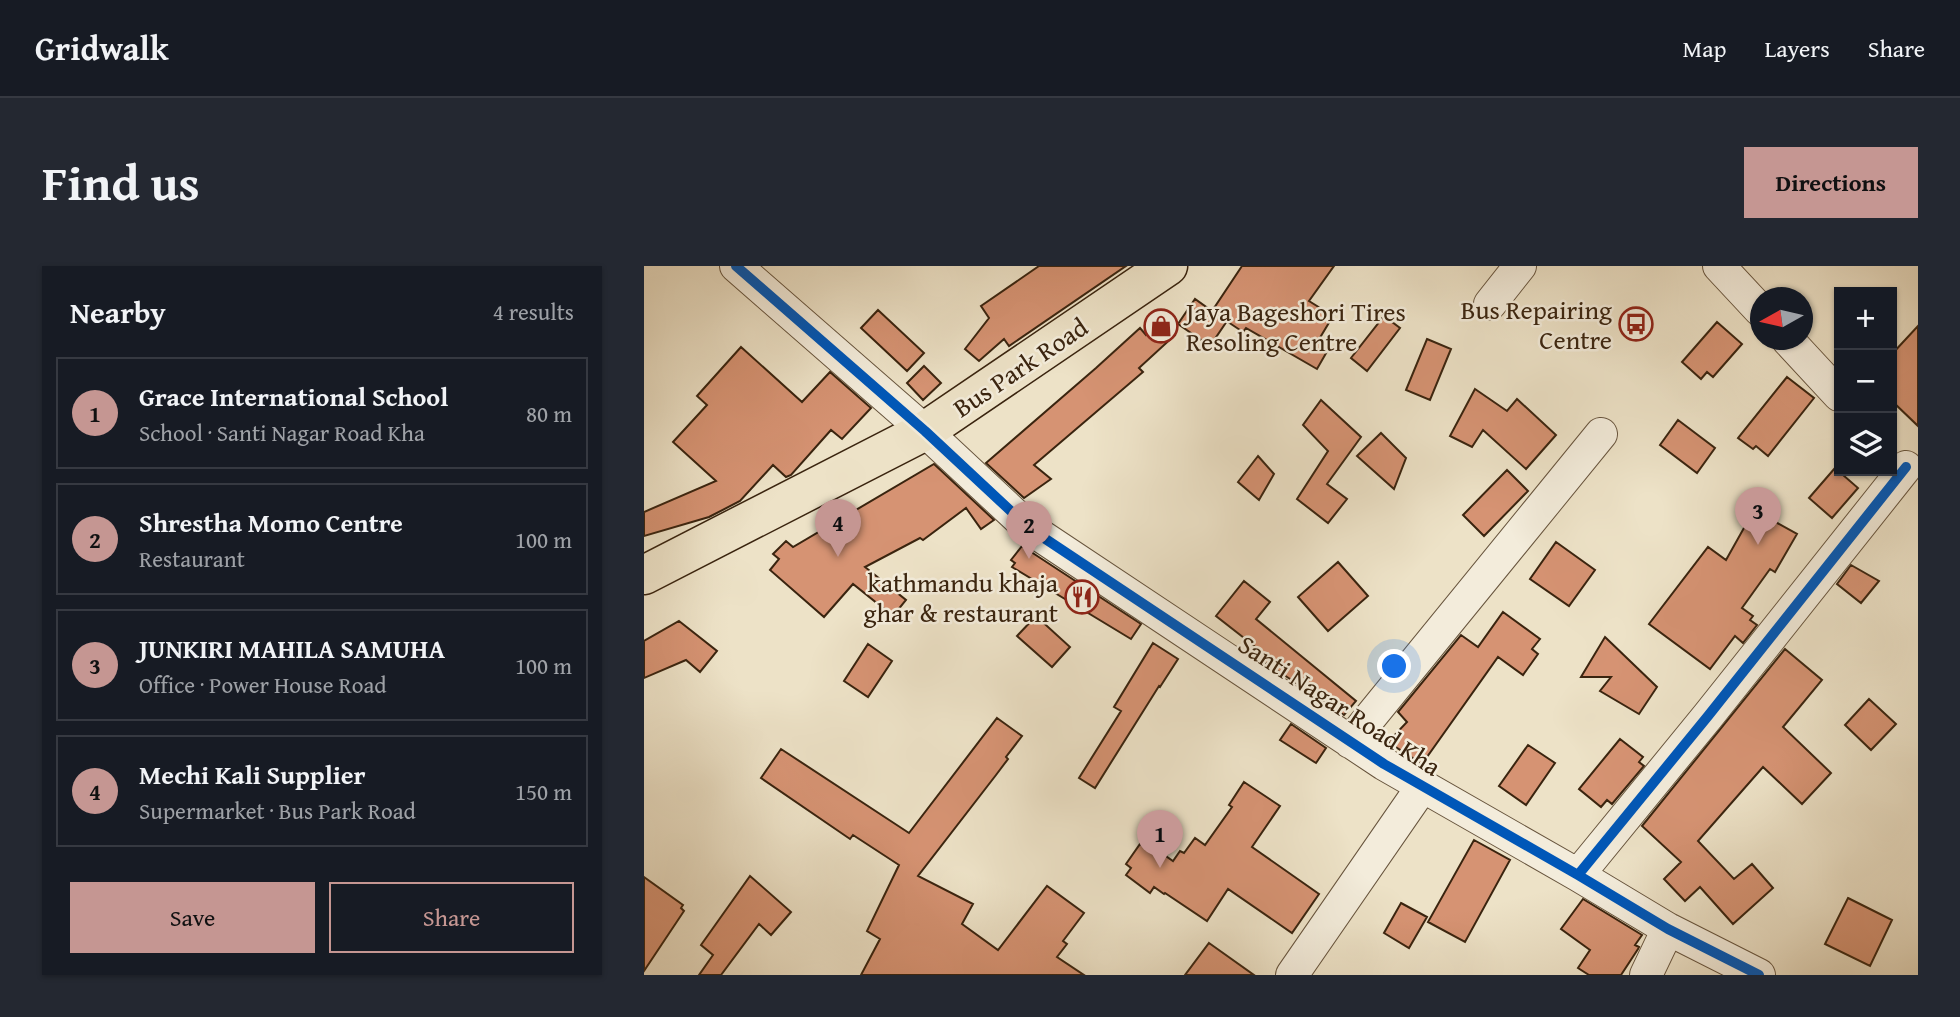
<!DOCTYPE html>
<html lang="en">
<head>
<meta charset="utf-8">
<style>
	body { margin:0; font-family:"Gentium Book Plus",serif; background:#242831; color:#f1f3f6 }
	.controls { position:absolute; right:21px; top:21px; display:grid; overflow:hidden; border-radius:0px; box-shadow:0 2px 5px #0004 }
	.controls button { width:63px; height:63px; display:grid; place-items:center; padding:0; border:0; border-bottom:2px solid #363941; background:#171b24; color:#f1f3f6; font:35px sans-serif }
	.compass { position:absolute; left:1106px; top:21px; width:63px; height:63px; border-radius:50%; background:#171b24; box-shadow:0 2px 5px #0004; rotate:262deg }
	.you { position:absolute; left:751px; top:401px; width:24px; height:24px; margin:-18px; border:5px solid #fff; border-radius:50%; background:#1a73e8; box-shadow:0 0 0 10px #1a73e833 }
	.badge { display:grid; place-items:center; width:46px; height:46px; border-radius:50%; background:#c59692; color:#111; font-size:23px; font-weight:700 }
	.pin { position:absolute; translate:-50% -58px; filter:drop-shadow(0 2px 4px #0008) }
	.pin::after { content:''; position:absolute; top:37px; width:24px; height:21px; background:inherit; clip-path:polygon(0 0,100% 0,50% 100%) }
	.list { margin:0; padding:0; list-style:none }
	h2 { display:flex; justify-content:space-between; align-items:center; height:91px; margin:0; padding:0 28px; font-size:30px }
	h2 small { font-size:23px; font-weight:400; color:#9ea1a6 }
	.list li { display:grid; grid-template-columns:46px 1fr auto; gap:21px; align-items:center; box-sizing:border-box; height:112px; margin:0 14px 14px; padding:0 14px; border:2px solid #363941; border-radius:0px }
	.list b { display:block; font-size:26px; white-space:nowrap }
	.list p { margin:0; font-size:23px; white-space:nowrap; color:#9ea1a6 }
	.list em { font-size:23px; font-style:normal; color:#9ea1a6 }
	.actions { display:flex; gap:14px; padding:21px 28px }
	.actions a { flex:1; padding:16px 0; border:2px solid #c59692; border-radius:0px; text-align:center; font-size:24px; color:#c59692 }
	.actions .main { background:#c59692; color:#111 }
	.icon { flex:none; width:38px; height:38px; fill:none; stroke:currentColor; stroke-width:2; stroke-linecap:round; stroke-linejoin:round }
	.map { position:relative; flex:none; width:1274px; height:709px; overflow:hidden; border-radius:0px }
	header { display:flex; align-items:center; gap:42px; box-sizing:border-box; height:98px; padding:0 35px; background:#171b24; border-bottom:2px solid #363941 }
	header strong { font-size:33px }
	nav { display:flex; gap:38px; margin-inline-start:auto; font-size:24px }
	.intro { display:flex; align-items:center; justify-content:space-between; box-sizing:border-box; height:168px; padding:0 42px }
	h1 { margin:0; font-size:49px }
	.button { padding:18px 32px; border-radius:0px; background:#c59692; color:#111; font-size:24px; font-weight:700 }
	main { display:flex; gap:42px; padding:0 42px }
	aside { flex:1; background:#171b24; border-radius:0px; box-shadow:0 2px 5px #0004 }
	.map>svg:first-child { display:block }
	.building { fill:#d69373; stroke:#3a240f; stroke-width:2 }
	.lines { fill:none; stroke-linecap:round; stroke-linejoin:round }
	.minor-casing { stroke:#67543d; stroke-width:34 }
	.major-casing { stroke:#3a240f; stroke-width:41 }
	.minor { stroke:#f3ecdb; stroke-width:32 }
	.major { stroke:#ede2c7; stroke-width:38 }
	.cycleway-casing { stroke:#f3ecdb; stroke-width:15 }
	.cycleway { stroke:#0057b8; stroke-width:10 }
	.labels { text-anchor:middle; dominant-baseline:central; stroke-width:5; stroke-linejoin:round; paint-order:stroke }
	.poi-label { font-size:26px; fill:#3a240f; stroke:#f3ecdb; text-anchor:end }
	.street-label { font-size:26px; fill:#3a240f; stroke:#f3ecdb }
</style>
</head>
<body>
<header>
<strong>Gridwalk</strong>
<nav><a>Map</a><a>Layers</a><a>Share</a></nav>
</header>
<div class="intro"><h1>Find us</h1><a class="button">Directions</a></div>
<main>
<aside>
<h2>Nearby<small>4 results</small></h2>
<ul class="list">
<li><span class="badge">1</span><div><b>Grace International School</b><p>School · Santi Nagar Road Kha</p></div><em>80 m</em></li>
<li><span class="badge">2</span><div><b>Shrestha Momo Centre</b><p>Restaurant</p></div><em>100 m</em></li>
<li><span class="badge">3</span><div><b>JUNKIRI MAHILA SAMUHA</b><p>Office · Power House Road</p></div><em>100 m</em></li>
<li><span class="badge">4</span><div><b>Mechi Kali Supplier</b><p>Supermarket · Bus Park Road</p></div><em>150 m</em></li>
</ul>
<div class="actions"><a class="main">Save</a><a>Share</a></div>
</aside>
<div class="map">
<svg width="1274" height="709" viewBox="0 0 1274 709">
	<rect width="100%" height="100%" fill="#ede2c7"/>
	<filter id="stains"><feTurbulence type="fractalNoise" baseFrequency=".00286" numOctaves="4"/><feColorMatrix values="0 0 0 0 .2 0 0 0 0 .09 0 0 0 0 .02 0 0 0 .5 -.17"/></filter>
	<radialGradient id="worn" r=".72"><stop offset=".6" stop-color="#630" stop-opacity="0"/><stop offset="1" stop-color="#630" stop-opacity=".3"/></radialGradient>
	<path class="building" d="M 395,0 L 482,0 L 365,80 L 360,73 L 335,95 L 321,83 L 345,52 L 337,40 Z
		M 598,0 L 690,0 L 665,35 L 689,50 L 674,75 L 685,82 L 673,103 L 602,62 L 599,66 L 569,46 L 583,55 L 566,80 L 534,58 L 551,33 L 568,45 Z
		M 234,44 L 280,87 L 263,105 L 217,62 Z
		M 740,50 L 756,62 L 723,105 L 707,92 Z
		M 518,55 L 531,69 L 495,102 L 499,106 L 390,199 L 407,213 L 380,232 L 342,197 L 452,102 L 496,62 L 502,69 Z
		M 1073,56 L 1098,78 L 1069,111 L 1063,106 L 1057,113 L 1038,96 Z
		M 1274,60 L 1274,160 L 1248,135 L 1248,88 Z
		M 783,73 L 807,83 L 786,134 L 762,124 Z
		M 97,81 L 158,136 L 186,106 L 227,142 L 198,173 L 187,164 L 147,209 L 142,211 L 129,199 L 96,235 L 65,251 L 0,270 L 0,246 L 72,215 L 29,176 L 63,139 L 53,130 Z
		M 280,100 L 297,117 L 279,134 L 263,117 Z
		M 1143,111 L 1170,132 L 1124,190 L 1112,180 L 1109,183 L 1094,172 Z
		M 831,123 L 863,145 L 873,133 L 912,169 L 882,203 L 839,164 L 828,181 L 806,170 Z
		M 677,134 L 717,171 L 683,218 L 703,233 L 684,257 L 653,233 L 684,185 L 659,159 Z
		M 1034,154 L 1071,182 L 1053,207 L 1016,179 Z
		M 737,167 L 762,192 L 750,223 L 713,190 Z
		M 614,190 L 630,208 L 615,234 L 594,216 Z
		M 290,198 L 350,254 L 337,263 L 322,242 L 279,274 L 276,272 L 221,301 L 262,334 L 249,350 L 209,318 L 180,351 L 126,304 L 135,293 L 129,288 L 142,275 L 149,281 Z
		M 1191,202 L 1214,222 L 1188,252 L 1165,232 Z
		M 863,204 L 884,225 L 840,270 L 819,249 Z
		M 1110,244 L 1153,268 L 1131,306 L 1126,303 L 1098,342 L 1109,350 L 1106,354 L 1113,359 L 1099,377 L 1091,370 L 1066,403 L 1005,358 L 1064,281 L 1082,294 Z
		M 912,276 L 951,304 L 925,340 L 886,313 Z
		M 378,280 L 497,358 L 487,373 L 368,301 L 371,297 L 367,294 Z
		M 694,296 L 724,330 L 684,365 L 654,331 Z
		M 1207,299 L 1235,315 L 1217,337 L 1193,318 Z
		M 600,315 L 626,336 L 612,353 L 712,435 L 700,449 L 613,391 L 618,386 L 572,350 Z
		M 859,346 L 896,373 L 888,383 L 894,388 L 879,409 L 854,391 L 778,498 L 744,476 L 763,456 L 754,446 L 817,369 L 834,381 Z
		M 392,350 L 426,381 L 408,401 L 373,370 Z
		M 35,355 L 73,385 L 56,406 L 42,394 L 0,412 L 0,375 Z
		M 961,371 L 1013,421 L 995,448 L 956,425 L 967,411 L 937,411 Z
		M 509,377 L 534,393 L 516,421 L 515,420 L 451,522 L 435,512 L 477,445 L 470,441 Z
		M 224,378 L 248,395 L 224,431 L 200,415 Z
		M 1141,383 L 1178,414 L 1139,461 L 1187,507 L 1158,538 L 1119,501 L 1054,575 L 1090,613 L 1108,598 L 1129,622 L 1089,658 L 1056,621 L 1041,635 L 1020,613 L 1037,596 L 998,560 Z
		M 1225,433 L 1252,458 L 1227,484 L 1201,459 Z
		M 353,452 L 378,470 L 362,491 L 364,493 L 352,509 L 274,610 L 329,638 L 318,658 L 354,684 L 403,620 L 440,647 L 419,675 L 423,678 L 413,691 L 440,709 L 217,709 L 236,673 L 223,665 L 255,599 L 209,569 L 206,573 L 117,512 L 137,483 L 265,567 Z
		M 647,458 L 682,482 L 672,497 L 636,474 Z
		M 976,473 L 999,491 L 995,496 L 1000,500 L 968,538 L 963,534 L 957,541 L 935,523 Z
		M 884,479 L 911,497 L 882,539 L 855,520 Z
		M 600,516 L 636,540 L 608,581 L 675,628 L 648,667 L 584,623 L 563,655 L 521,627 L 520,628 L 510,621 L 506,627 L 482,609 L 487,602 L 482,598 L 496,578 L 506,585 L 509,581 L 529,595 L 536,585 L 540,587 L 551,572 L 561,579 L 588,541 L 585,539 Z
		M 830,574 L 866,594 L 821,676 L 784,656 Z
		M 106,610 L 147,646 L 127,669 L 115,658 L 77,709 L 55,709 L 69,689 L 57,679 Z
		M 0,611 L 39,639 L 37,642 L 40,645 L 0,705 Z
		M 1204,632 L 1248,654 L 1226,700 L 1181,678 Z
		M 939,633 L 998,669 L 991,679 L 995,681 L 994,683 L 977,709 L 945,709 L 934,702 L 946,684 L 917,663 Z
		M 757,637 L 783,651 L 765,682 L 740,667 Z
		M 565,677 L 610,709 L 541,709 Z"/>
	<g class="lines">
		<defs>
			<path id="minor" d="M 92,0 L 281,165 L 385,262 L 740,498 L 934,609 L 1024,663 L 1115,709
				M 1075,0 L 1116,44
				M 846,38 L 876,0
				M 1144,74 L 1195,129
				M 706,476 L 957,168
				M 934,609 L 1064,450 L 1262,201
				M 648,709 L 778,521
				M 1002,709 L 1024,663"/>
			<path id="major" d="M 0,309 L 281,165 L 524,0"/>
		</defs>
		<use href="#minor" class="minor-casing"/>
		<use href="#major" class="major-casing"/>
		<use href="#minor" class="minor"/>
		<use href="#major" class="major"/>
		<defs>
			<path id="cycleway" d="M 92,0 L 281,165 L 385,262 L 740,498 L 934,609 L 1024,663 L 1115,709
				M 934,609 L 1064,450 L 1262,201"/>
		</defs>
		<use href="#cycleway" class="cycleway-casing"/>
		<use href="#cycleway" class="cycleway"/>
	</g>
	<defs>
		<symbol id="bus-ring" viewBox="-11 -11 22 22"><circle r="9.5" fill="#f3ecdb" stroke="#8f2418" stroke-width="1.5"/><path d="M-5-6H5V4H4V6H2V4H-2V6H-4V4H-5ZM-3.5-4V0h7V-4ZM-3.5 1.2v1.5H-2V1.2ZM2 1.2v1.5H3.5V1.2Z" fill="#8f2418"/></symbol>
		<symbol id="shop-ring" viewBox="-11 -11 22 22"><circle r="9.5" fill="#f3ecdb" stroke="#8f2418" stroke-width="1.5"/><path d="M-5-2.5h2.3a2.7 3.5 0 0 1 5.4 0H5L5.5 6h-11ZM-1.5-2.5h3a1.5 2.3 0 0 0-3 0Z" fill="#8f2418"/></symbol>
		<symbol id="restaurant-ring" viewBox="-11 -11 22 22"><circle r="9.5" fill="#f3ecdb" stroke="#8f2418" stroke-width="1.5"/><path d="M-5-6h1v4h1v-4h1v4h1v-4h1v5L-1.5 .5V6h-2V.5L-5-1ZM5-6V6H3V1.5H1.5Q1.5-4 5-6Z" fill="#8f2418"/></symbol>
	</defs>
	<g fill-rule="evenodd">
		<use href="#bus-ring" x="973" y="39" width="38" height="38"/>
		<use href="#shop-ring" x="498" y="41" width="38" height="38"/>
		<use href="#restaurant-ring" x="419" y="312" width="38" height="38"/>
	</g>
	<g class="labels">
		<g class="poi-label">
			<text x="968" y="43">Bus Repairing<tspan x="968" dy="30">Centre</tspan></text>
			<text x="542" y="45" text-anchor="start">Jaya Bageshori Tires<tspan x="542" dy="30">Resoling Centre</tspan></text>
			<text x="414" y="316">kathmandu khaja<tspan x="414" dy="30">ghar &amp; restaurant</tspan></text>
		</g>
		<g class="street-label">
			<text transform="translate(376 101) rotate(-34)">Bus Park Road</text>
			<text transform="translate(696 439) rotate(33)">Santi Nagar Road Kha</text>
		</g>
	</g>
	<rect width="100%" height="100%" filter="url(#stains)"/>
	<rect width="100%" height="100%" fill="url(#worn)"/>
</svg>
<div class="controls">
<button>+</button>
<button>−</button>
<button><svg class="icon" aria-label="layers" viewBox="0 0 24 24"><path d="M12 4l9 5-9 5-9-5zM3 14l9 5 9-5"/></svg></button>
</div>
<svg class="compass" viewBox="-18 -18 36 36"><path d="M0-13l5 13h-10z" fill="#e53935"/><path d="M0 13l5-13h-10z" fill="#9ea1a6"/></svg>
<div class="you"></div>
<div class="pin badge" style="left:516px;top:602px">1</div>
<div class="pin badge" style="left:385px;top:293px">2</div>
<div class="pin badge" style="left:1114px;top:279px">3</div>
<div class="pin badge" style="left:194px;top:291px">4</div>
</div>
</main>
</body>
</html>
